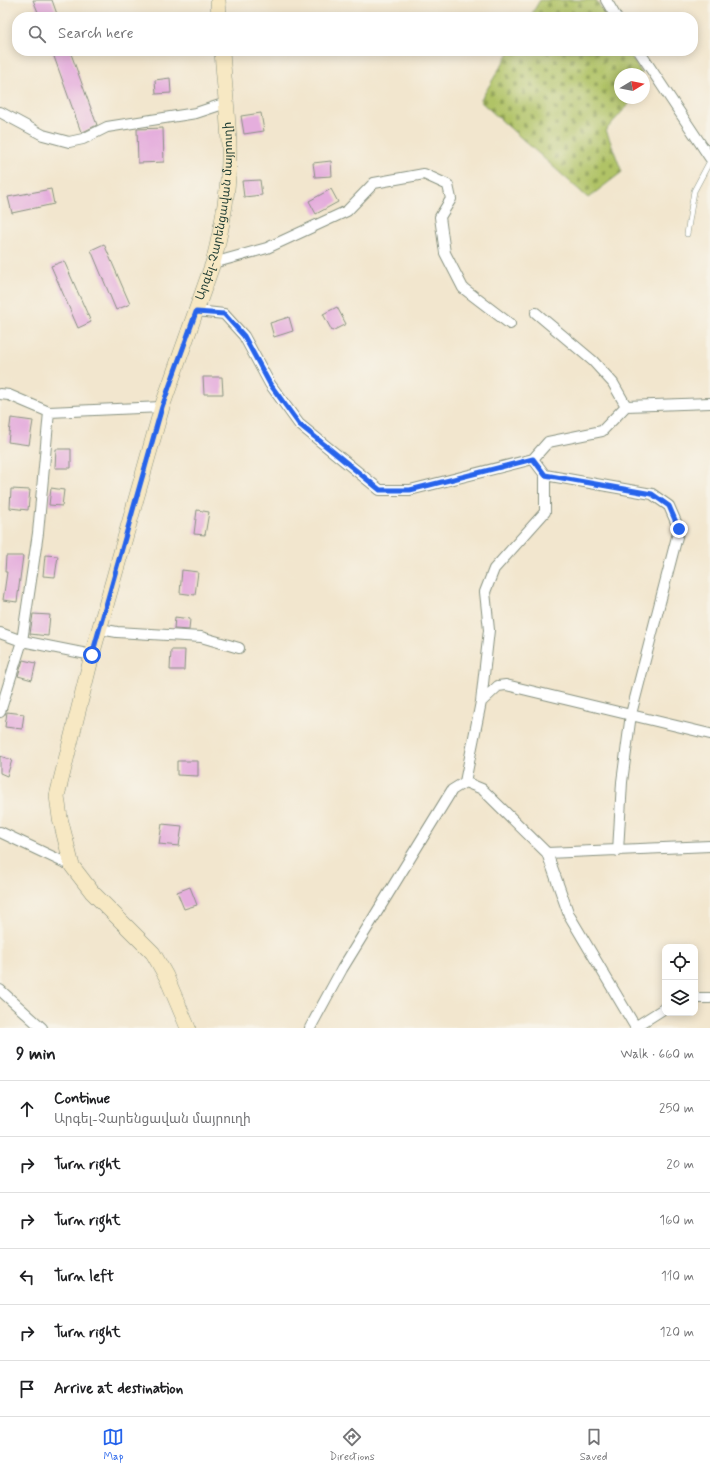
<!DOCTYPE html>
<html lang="en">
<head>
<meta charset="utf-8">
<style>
	body { margin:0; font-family:Mynerve,"Noto Sans Armenian",sans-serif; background:#f6f6f6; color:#202124 }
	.controls { position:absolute; right:12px; bottom:12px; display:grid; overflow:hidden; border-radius:8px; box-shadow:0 2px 10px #0003 }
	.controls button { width:36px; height:36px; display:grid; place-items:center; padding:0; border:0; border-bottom:1px solid #e0e0e0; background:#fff; color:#202124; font:20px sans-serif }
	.compass { position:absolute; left:614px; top:68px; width:36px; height:36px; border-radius:50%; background:#fff; box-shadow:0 2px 10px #0003; rotate:80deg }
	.stop { position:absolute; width:12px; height:12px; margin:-9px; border:3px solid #2563eb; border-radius:50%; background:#fff }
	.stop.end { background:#2563eb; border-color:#fff; box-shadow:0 1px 4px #0008 }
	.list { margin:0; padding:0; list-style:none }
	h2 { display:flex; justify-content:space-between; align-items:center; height:52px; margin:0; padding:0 16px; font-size:17px }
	h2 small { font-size:13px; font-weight:400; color:#757577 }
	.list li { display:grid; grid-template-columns:26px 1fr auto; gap:12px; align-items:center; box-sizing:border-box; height:56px; padding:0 16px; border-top:1px solid #e0e0e0 }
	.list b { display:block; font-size:15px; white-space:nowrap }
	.list p { margin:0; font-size:13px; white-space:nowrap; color:#757577 }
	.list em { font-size:13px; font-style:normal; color:#757577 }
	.icon { flex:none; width:22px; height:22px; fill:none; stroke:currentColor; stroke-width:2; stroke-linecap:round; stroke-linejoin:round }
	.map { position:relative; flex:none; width:710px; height:1028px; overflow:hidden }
	.search { position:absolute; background:#fff; box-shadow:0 2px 10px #0003; left:12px; right:12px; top:12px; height:44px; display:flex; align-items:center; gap:10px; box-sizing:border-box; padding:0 14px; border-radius:16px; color:#757577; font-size:15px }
	.sheet { height:388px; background:#fff }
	nav { display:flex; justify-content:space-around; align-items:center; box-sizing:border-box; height:56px; border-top:1px solid #e0e0e0; background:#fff; font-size:11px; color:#757577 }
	nav a { display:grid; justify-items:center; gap:2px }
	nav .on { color:#2563eb }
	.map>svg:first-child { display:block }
	.cemetery { fill:url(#cemetery-stones); stroke:#68804d }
	.building { fill:#e5aedd }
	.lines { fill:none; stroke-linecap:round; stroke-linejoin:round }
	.lane-casing { stroke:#889281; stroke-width:6 }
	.street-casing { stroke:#889281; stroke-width:12 }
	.secondary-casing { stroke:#889281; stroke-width:16 }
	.lane { stroke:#fff; stroke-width:5 }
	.street { stroke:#fff; stroke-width:10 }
	.secondary { stroke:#f7e8c3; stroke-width:15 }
	.route { stroke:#2563eb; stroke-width:5 }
	.labels { text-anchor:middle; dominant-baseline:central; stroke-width:3.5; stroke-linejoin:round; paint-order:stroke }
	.street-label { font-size:12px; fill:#1f3d34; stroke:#f7f3e8 }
</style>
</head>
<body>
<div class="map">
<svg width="710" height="1028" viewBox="0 0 710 1028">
	<defs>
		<pattern id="cemetery-stones" width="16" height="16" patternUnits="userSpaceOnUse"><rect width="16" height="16" fill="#b0c366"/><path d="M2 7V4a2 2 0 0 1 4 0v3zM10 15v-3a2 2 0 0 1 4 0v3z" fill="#8fa055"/></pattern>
	</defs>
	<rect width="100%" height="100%" fill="#f7f3e8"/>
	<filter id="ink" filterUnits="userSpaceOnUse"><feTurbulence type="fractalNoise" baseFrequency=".025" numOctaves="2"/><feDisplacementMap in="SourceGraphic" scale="8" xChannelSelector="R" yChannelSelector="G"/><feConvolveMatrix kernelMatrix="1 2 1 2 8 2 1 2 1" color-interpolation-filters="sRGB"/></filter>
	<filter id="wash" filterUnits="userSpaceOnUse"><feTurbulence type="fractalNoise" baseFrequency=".012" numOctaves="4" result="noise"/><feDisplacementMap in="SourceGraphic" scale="16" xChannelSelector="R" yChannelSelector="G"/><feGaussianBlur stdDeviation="0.9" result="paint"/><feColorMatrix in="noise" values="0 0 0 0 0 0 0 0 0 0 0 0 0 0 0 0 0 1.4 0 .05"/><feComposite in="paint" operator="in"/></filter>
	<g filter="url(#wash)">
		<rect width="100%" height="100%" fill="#f2e6ce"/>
		<path class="cemetery" d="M 540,0 L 596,0 L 607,17 L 530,17 Z
			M 510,51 L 628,51 L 642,74 L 620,74 L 620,98 L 634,98 L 606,130 L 622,172 L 588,198 L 480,101 Z"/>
		<g id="blocks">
			<path class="building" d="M 33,0 L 52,0 L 58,17 L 40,17 Z
				M 52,51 L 70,51 L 97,125 L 83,132 L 81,132 Z
				M 170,78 L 171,93 L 156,94 L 155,80 Z
				M 261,113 L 264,131 L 244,134 L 241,116 Z
				M 163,128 L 164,162 L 138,163 L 137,129 Z
				M 331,161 L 332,176 L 315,177 L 313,163 Z
				M 260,180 L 262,195 L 244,197 L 242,181 Z
				M 51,189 L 54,204 L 12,213 L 8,197 Z
				M 331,189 L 338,202 L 316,214 L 309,201 Z
				M 104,244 L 130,304 L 116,310 L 91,250 Z
				M 64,261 L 91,322 L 78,328 L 51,266 Z
				M 337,307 L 346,324 L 332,331 L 323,314 Z
				M 289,317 L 293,331 L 274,337 L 270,323 Z
				M 203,377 L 222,377 L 223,394 L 204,394 Z
				M 11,418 L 33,421 L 29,445 L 8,442 Z
				M 56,449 L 71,449 L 71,468 L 55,468 Z
				M 51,488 L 64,490 L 62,506 L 49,505 Z
				M 11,489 L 30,490 L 28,510 L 10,508 Z
				M 197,510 L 209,512 L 205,535 L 194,534 Z
				M 45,555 L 58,556 L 55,577 L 43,576 Z
				M 6,556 L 23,556 L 17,602 L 3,600 L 7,572 L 5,572 Z
				M 182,570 L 198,572 L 195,595 L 180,593 Z
				M 33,614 L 50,615 L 48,636 L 30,634 Z
				M 175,617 L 190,619 L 189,630 L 174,629 Z
				M 171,650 L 185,650 L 184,670 L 170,670 Z
				M 23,660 L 36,663 L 32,680 L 18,676 Z
				M 7,712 L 24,714 L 22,729 L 5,727 Z
				M 0,756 L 12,760 L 7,776 L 0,773 Z
				M 177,761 L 198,761 L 198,776 L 177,775 Z
				M 162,824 L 182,826 L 179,846 L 159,844 Z
				M 190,887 L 197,905 L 184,909 L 177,892 Z"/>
		</g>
	</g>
	<g filter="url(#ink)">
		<use href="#blocks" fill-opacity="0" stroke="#889281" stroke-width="1"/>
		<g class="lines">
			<defs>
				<path id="lane" d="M 687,234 L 694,191 L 710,161"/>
				<path id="street" d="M 606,0 L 616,17
					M 639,51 L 710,158
					M 0,112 L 43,135 L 69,142 L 83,139 L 107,127 L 196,113 L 226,103
					M 213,263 L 267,248 L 347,211 L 374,183 L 424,174 L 448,185 L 451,199 L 440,217 L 445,253 L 463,288 L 510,324
					M 197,311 L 224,314 L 244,336 L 270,384 L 299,424 L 380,490 L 410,490 L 533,459 L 548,442 L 602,431 L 626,406 L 710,403
					M 536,313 L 593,361 L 613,383 L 626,406
					M 0,394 L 9,395 L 49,412 L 162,407
					M 545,475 L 652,494 L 669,506 L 679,529 L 631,714 L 622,782 L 618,851
					M 100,629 L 117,632 L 201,637 L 239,648
					M 0,633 L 22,641 L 92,655
					M 481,702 L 498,686 L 506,685 L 710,734
					M 0,712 L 22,641 L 38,533 L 49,412
					M 465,782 L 482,789 L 547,853 L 569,915 L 636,1028
					M 0,832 L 72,866
					M 547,853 L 710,846
					M 0,990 L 42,1028
					M 695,998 L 710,998
					M 635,1027 L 665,1008
					M 310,1028 L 342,969 L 452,790 L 465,782 L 481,702 L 489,630 L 485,592 L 494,569 L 545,512 L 545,475 L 533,459"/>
				<g id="secondary">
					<path d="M 218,0 L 219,17"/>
					<path id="s1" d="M 188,1028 L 166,976 L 153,953 L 92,892 L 72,866 L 60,818 L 57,796 L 92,655 L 162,407 L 213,263 C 222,228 230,182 229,145 C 228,114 224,82 222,51"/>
				</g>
			</defs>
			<use href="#lane" class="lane-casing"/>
			<use href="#street" class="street-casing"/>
			<use href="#secondary" class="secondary-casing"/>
			<use href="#lane" class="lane"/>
			<use href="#street" class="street"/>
			<use href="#secondary" class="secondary"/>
		</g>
	</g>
	<g class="lines" filter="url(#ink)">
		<path class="route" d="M 92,655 L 162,407 L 196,312 L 224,314 L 244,336 L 270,384 L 299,424 L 380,490 L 410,490 L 533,459 L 545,475 L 652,494 L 669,506 L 679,529"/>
	</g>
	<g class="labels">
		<g class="street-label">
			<text stroke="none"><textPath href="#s1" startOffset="881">Արգել-Չարենցավան մայրուղի</textPath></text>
		</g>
	</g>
</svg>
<div class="controls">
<button><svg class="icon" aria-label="locate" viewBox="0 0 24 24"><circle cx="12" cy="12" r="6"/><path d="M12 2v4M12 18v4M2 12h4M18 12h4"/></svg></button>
<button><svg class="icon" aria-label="layers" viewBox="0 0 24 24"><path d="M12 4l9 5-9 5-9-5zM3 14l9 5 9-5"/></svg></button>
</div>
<svg class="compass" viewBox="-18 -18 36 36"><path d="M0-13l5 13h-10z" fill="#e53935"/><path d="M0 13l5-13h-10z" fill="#757577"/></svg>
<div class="stop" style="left:92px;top:655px"></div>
<div class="stop end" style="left:679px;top:529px"></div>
<div class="search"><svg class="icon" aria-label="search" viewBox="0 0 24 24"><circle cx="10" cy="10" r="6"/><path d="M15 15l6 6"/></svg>Search here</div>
</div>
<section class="sheet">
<h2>9 min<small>Walk · 660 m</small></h2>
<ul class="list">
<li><svg class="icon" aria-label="ahead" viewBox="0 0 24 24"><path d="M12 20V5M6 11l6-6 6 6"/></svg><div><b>Continue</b><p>Արգել-Չարենցավան մայրուղի</p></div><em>250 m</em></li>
<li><svg class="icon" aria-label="right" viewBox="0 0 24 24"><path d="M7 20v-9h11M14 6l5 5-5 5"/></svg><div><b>Turn right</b></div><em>20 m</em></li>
<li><svg class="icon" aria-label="right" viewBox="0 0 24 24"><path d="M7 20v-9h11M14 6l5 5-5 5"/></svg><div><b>Turn right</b></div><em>160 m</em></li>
<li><svg class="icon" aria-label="left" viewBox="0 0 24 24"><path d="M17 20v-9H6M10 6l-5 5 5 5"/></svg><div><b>Turn left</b></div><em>110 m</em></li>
<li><svg class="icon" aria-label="right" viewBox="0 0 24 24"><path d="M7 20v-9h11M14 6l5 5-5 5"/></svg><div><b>Turn right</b></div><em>120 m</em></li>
<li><svg class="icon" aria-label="arrive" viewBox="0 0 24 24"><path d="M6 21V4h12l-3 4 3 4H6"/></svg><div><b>Arrive at destination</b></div></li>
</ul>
</section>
<nav>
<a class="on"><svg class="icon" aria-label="map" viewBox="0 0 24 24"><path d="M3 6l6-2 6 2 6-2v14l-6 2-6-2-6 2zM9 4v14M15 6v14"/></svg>Map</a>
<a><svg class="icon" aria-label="directions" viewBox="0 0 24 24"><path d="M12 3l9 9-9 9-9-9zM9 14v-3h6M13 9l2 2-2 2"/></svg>Directions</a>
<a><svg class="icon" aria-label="saved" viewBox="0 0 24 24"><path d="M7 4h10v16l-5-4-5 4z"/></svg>Saved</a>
</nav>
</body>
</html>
